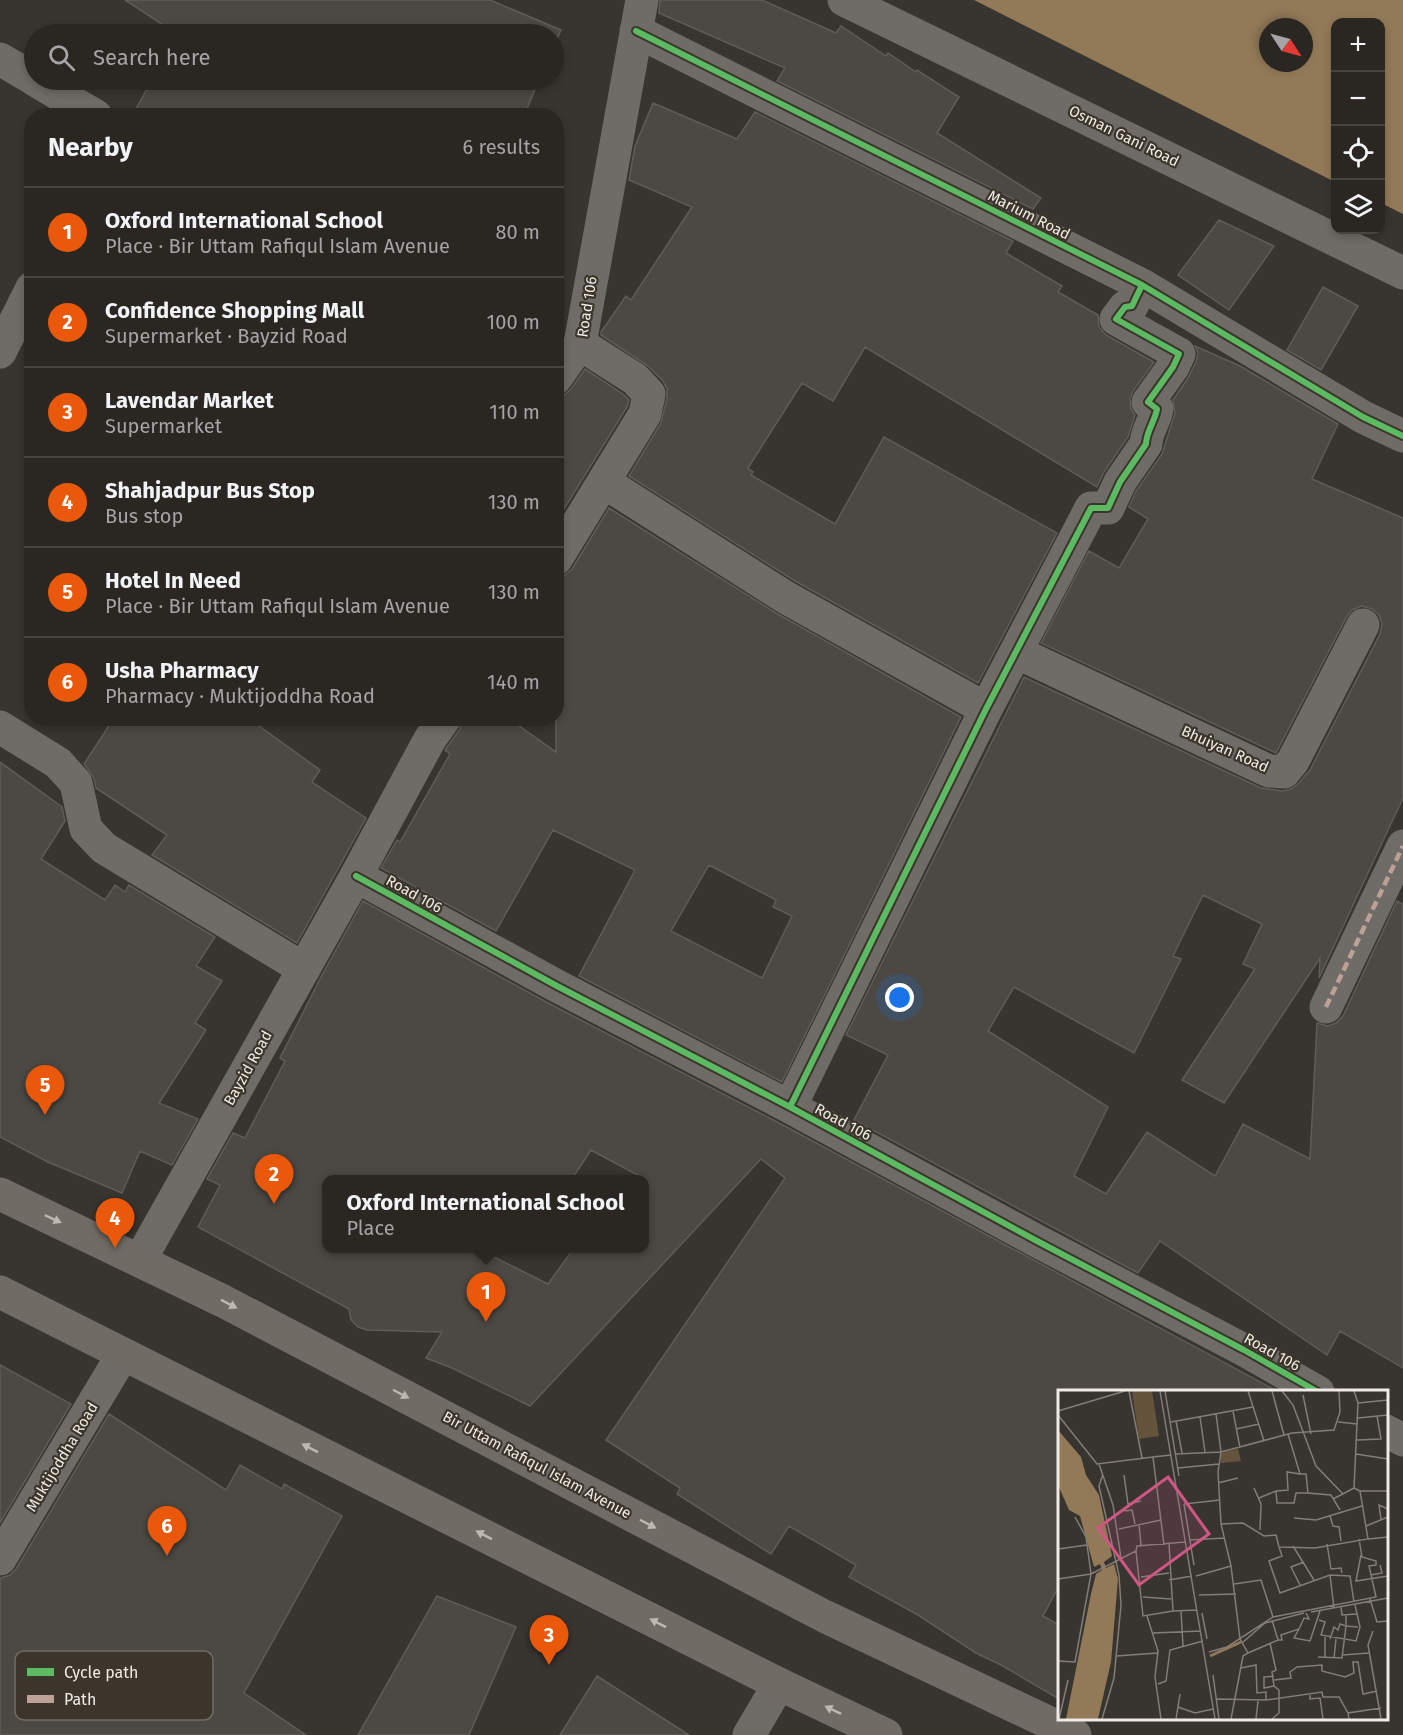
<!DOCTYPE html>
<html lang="en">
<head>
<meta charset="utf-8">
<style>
	body { margin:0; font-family:"Fira Sans",sans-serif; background:#363330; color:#f1f3f6 }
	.controls { position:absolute; right:18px; top:18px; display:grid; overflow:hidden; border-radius:12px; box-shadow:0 3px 9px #0003 }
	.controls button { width:54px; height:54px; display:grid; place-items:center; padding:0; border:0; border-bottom:2px solid #464441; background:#2a2723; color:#f1f3f6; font:30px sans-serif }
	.compass { position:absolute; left:1259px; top:18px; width:54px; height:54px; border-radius:50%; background:#2a2723; box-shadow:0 3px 9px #0003; rotate:126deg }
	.you { position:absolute; left:900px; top:998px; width:21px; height:21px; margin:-15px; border:4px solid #fff; border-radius:50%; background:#1a73e8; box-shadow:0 0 0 9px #1a73e833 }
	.badge { display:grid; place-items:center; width:39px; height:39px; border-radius:50%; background:#ea580c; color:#fff; font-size:20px; font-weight:700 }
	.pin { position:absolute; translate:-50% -50px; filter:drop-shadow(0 2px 3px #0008) }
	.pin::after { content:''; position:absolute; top:32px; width:21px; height:18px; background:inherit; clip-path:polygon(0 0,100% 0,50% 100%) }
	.popup { position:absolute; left:322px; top:1175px; width:327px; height:78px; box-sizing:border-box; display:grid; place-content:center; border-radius:12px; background:#2a2723; filter:drop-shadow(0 2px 4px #0005); font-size:20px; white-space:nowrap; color:#a5a5a6 }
	.popup b { font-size:22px; color:#f1f3f6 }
	.popup::after { content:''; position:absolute; left:50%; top:100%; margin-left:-12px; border:12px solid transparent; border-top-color:#2a2723 }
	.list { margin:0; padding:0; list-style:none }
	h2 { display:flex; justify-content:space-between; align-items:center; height:78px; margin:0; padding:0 24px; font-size:26px }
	h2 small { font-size:20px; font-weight:400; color:#a5a5a6 }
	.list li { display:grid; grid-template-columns:39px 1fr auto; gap:18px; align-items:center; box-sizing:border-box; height:90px; padding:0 24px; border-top:2px solid #464441 }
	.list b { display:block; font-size:22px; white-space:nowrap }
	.list p { margin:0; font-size:20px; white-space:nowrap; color:#a5a5a6 }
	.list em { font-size:20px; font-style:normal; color:#a5a5a6 }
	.icon { flex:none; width:33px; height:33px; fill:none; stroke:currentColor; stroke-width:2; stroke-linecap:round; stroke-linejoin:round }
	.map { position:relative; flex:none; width:1403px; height:1735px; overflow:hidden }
	.search { position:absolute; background:#2a2723; box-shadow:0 3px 9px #0003; left:24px; top:24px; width:540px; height:66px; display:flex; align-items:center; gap:15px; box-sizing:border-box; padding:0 21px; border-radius:33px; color:#a5a5a6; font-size:22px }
	.panel { position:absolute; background:#2a2723; box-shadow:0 3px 9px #0003; left:24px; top:108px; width:540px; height:618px; border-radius:24px }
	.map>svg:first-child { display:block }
	.water { fill:#927958; fill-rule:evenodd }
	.building { fill:#4c4944; stroke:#5f5c57; stroke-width:1.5; fill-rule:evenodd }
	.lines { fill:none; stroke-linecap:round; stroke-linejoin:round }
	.minor { stroke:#6f6b66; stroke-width:33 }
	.primary { stroke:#706b65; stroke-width:33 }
	.quiet { stroke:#bda197; stroke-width:4.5; stroke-dasharray:9 4.5; stroke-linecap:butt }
	.cycleway-casing { stroke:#3c352b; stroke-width:10 }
	.cycleway { stroke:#5cba63; stroke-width:6 }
	.oneway { fill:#bdb8b2 }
	.labels { text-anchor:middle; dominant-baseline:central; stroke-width:4.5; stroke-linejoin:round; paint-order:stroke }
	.street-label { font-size:15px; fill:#f0ebe5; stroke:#3c352b }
	.inset-river { fill:none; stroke:#927958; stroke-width:3 }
	.inset-road { fill:none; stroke:#827d78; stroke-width:1.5 }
	.view { fill:#d05784; fill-opacity:0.15; stroke:#d05784; stroke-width:3 }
	.inset-edge { fill:none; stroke:#f0ebe5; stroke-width:3 }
	.key { fill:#3c352b; stroke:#726c63; stroke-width:1.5 }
	.key-label { font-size:16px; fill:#f0ebe5 }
</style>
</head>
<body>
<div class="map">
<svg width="1403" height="1735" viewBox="0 0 1403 1735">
	<rect width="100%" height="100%" fill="#38342f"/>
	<path class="water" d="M 974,0 L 1403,0 L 1403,214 L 1381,203 L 1380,22 L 1336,22 L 1335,182 ZM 1268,27 L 1304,27 L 1304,63 L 1268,63 Z"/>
	<path class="building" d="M 125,0 L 490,0 L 561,30 L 554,46 L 554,34 L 177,34 Z
		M 660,0 L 762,0 L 836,33 L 841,26 L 886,56 L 888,53 L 916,72 L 917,70 L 959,97 L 937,133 L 1041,198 L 1033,209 L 777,81 L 785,68 L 659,13 Z
		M 152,80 L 539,80 L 524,116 L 132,116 Z
		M 653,103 L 737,139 L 755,112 L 1013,241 L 1006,253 L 1062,286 L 1058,292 L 1098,315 L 1099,327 L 1106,335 L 1154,362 L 1133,391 L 1130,399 L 1131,409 L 1135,415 L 1128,437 L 1104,472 L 1097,487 L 865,347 L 833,401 L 802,383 L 748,468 L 753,472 L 751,475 L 835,524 L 884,437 L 1057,533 L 978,683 L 795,581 L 629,476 L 661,423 L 667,398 L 667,389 L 663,381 L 648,366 L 601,335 L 601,332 L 626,296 L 631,300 L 692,207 L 629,180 L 635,146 Z
		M 1219,220 L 1274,246 L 1229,310 L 1178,275 Z
		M 1323,287 L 1358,306 L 1321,370 L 1287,350 Z
		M 1195,346 L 1240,366 L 1338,424 L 1312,479 L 1403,518 L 1403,798 L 1319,978 L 1320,958 L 1224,1103 L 1182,1080 L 1255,969 L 1243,964 L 1262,924 L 1203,895 L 1173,956 L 1181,959 L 1134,1053 L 1014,987 L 988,1031 L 1108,1107 L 1074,1176 L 1106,1194 L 1147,1132 L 1215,1176 L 1243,1124 L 1310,1159 L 1317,1023 L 1328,1026 L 1336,1023 L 1343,1016 L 1397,901 L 1403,904 L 1403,1368 L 1340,1331 L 1327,1355 L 1160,1241 L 1138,1273 L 854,1120 L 888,1055 L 846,1035 L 1024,677 L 1261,788 L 1283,791 L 1291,789 L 1298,784 L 1310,770 L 1380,634 L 1382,624 L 1379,615 L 1372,609 L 1362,606 L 1352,610 L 1347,616 L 1276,753 L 1041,643 L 1089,551 L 1119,568 L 1148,519 L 1129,507 L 1136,491 L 1162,454 L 1175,413 L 1173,400 L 1188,378 L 1196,362 L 1198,353 Z
		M 585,369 L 623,394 L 629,400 L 627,407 L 556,522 L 556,396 L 564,395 L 571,389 Z
		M 609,508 L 776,613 L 961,717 L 782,1082 L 579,976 L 635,870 L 553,830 L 496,931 L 381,868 L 397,840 L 400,842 L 450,754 L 445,750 L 460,729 L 464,718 L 508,718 L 556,752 L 556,578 L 565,575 L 572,569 ZM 709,865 L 776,900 L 773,907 L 792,916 L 762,978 L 671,931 Z
		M 114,718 L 248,718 L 320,770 L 312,782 L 366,818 L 297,943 L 152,855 L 167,835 L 96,788 L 94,778 L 84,764 Z
		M 0,762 L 62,807 L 65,821 L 41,859 L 105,900 L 115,885 L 125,892 L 129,885 L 215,937 L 196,966 L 222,981 L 195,1023 L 206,1030 L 159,1103 L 198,1119 L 172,1165 L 140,1151 L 122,1193 L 48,1162 L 0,1137 Z
		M 363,901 L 548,1003 L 781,1124 L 1279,1392 L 1059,1392 L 1059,1586 L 1043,1616 L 1059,1625 L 1059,1699 L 1001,1665 L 976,1653 L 918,1615 L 849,1577 L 856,1565 L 789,1526 L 771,1554 L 677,1494 L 680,1488 L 606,1440 L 785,1178 L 761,1159 L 530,1406 L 452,1368 L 426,1358 L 442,1332 L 367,1330 L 358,1327 L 351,1320 L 349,1309 L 198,1227 L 220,1185 L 207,1179 L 233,1133 L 245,1138 L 285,1061 L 280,1058 L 321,977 ZM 591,1150 L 645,1179 L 645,1248 L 574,1248 L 548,1284 L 476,1248 L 327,1248 L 327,1179 L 572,1179 Z
		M 0,1365 L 71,1404 L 0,1523 Z
		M 109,1414 L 226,1490 L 240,1465 L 282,1489 L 284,1484 L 342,1516 L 244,1693 L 306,1735 L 0,1735 L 0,1578 L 10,1575 L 16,1569 Z
		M 437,1596 L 516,1627 L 469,1735 L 358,1735 Z
		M 597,1676 L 689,1735 L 560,1735 Z"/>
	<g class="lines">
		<path class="minor" d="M 844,0 L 1403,273
			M 636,31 L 1142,285 L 1363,417 L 1403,436
			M 0,59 L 34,79
			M 35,80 L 96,116
			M 0,352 L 32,288
			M 556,378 L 580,344 L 642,0
			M 604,482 L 785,597 L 986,709
			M 556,559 L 645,414 L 649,394 L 635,379 L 580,344
			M 1016,652 L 1269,771 L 1284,772 L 1293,761 L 1363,625
			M 0,727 L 58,763 L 76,783 L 86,829 L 104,848 L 304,969
			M 356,876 L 557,986 L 790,1107 L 1037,1241 L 1244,1350 L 1318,1392
			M 1326,1007 L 1403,846
			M 790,1107 L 986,709 L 1091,508 L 1108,508 L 1120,482 L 1146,444 C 1146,432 1155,421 1157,409 L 1148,402 L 1173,367 L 1179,354 L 1116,319 L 1125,307 L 1132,306 L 1142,285
			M 140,1260 L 356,876 L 430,739 L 445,718
			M 1386,1431 L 1403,1440
			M 0,1559 L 123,1354
			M 749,1735 L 779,1684"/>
		<path class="primary" d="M 0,1194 L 223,1301 L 824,1616 L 1075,1735
			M 0,1292 L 779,1684 L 886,1735"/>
		<path class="quiet" d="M 1326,1007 L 1403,846"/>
		<defs>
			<path id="cycleway" d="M 636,31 L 1142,285 L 1363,417 L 1403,436
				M 356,876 L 557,986 L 790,1107 L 1037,1241 L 1244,1350 L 1318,1392
				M 790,1107 L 986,709 L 1091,508 L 1108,508 L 1120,482 L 1146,444 C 1146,432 1155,421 1157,409 L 1148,402 L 1173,367 L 1179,354 L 1116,319 L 1125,307 L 1132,306 L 1142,285"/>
		</defs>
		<use href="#cycleway" class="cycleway-casing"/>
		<use href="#cycleway" class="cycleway"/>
	</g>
	<defs><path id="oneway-solid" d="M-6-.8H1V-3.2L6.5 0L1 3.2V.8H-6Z" transform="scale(1.5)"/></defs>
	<g class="oneway">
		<use href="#oneway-solid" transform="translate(53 1219) rotate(25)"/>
		<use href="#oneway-solid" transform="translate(229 1304) rotate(27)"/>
		<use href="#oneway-solid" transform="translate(401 1394) rotate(28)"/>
		<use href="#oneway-solid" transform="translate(310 1448) rotate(-153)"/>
		<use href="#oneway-solid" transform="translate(648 1524) rotate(28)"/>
		<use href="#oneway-solid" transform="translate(484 1535) rotate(-153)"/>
		<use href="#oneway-solid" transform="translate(658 1623) rotate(-153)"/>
		<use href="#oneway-solid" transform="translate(833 1710) rotate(-154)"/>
	</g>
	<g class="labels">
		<g class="street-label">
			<text transform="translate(1124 136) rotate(26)">Osman Gani Road</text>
			<text transform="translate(1029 215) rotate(27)">Marium Road</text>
			<text transform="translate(587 307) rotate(-81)">Road 106</text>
			<text transform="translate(1225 749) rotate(24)">Bhuiyan Road</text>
			<text transform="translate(414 894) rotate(29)">Road 106</text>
			<text transform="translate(248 1068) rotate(-61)">Bayzid Road</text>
			<text transform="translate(843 1122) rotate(28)">Road 106</text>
			<text transform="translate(1272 1352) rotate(29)">Road 106</text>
			<text transform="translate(62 1457) rotate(-59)">Muktijoddha Road</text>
			<text transform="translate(537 1465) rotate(28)">Bir Uttam Rafiqul Islam Avenue</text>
		</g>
	</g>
	<g transform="translate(1058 1390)">
		<rect width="330" height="330" fill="#38342f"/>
		<path d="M 74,1 L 94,1 L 101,46 L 81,49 ZM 180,59 L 183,71 L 163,73 L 163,63 Z" fill="#65543c"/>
		<path d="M 0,40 L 23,67 L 28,85 L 41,105 L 54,166 L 46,172 L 48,178 L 56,174 L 60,189 L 53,272 L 40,329 L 8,329 L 33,204 L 38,184 L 44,180 L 42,174 L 36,177 L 22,126 L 11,120 L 0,95 Z" fill="#927958"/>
		<path class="inset-river" d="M 152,266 L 183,252"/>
		<path class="inset-road" d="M 71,1 L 84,68M 102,1 L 157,329M 107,1 L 121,86M 190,1 L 206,51M 214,1 L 226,45M 224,1 L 235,15 L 258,76 L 285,104M 245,5 L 253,44M 300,13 L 330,10M 0,21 L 67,1M 175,21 L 182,58M 158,24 L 163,62 L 160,82 L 163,134 L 173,176 L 182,249 L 190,263 L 185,266 L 173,329M 0,25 L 39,74 L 95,67M 142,27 L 147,62M 300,28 L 330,25M 118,31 L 124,63M 113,32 L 195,17M 280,32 L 299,34M 178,39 L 201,34M 230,44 L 242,84 L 248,84 L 250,103 L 273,105 L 282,120M 299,50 L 323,49 L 319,26M 118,64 L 163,62 L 234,43 L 276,40 L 282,22 L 281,1M 298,64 L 330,69M 41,74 L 55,115 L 63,168M 120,78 L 161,74M 66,85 L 70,114 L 83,111M 160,93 L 180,88M 196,98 L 203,114 L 202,140M 218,101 L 230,100 L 229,82 L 242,84M 302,101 L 330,101M 201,108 L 218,101 L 219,113 L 236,113 L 238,103 L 250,103M 275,109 L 296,98M 126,114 L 162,110M 126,114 L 136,175M 66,121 L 74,120 L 77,134M 272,126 L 275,136 L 281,137 L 283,151M 236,128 L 258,130 L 304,116M 323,129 L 321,115 L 330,119M 81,134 L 83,156M 163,134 L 185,133 L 206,146 L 218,145 L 221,157 L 257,158 L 310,149 L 302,101 L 296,98 L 300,13 L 296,1M 308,136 L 330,127M 61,139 L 103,130M 310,149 L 330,147M 132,150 L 166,148M 111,154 L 115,221 L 139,220M 269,154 L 273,179 L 283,178 L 284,183M 106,155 L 95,67 L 113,65M 235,156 L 256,190M 221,157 L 224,166 L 211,171 L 222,203 L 272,185 L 276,218M 0,159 L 29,155M 78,161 L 85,226 L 115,221M 303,165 L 298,191 L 330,186M 272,185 L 292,186 L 296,212M 313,185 L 324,183 L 322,175M 138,186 L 173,176M 83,187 L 111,183M 0,189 L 33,184 L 78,161 L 79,156 L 127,152M 111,190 L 134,186M 242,195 L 233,177 L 246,172M 141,205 L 178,204M 85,207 L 113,209M 312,209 L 319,232 L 330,231M 283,217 L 284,225 L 299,224M 123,221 L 125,256M 253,222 L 330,208M 144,223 L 149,249M 89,226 L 100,261 L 97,287 L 103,329M 215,227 L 318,207 L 311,176 L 318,175 L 318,171 L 304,167 L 301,149M 261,230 L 267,232 L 263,245 L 298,251 L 302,237 L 297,215M 241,239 L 236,248 L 252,251 L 262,221M 315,241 L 310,255 L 323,329M 95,243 L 142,241M 272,249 L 276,237 L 280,240 L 282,234 L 288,236 L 288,225M 220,250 L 224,250 L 223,245 L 241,239 L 246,228 L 251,229 L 248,223M 184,253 L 207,233 L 246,223M 212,253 L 218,280 L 214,282 L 216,296 L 221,300 L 221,323 L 214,329M 151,262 L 169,257 L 215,227 L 203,190 L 176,194M 190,263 L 220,250 L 214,230M 284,265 L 311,263M 58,266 L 100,263M 260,267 L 284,268 L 288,236 L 300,237M 267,267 L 267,247M 276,268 L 278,249M 0,271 L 17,272 L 33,184 L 28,147 L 17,127M 183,278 L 198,275 L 199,303 L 208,302 L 208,310M 155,285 L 161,329M 216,286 L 206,287 L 206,298 L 216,296M 216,290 L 233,288 L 232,282 L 239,277 L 264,275 L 264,281 L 287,287 L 296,283 L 295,272 L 300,272 L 305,304 L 319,301M 100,294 L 108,291 L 112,260 L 145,251M 252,303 L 252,309 L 262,308 L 265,329M 159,309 L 208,310 L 264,302 L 265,307 L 281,307 L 290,323M 120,317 L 137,323 L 155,319M 1,329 L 10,290M 44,329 L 56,288 L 63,215 L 61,185 L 41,96 L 45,84M 118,329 L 122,304M 198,329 L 200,311M 291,329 L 290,323 L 323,318"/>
		<path class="view" d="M 110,87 L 151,144 L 81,195 L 40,138 Z"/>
		<rect width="330" height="330" class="inset-edge"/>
	</g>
	<rect x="15" y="1651" width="198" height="69" rx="9" class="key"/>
	<rect x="27" y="1668" width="27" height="8" fill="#5cba63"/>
	<rect x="27" y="1695" width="27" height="8" fill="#bda197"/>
	<g class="key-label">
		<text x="64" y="1678">Cycle path</text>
		<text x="64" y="1705">Path</text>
	</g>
</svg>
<div class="controls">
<button>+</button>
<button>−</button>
<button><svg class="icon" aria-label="locate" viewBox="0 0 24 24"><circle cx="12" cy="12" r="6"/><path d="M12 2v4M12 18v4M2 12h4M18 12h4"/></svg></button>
<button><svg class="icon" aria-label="layers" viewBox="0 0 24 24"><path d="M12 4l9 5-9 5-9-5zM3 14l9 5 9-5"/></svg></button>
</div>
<svg class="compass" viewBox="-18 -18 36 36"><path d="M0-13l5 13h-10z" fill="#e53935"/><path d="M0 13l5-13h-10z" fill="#a5a5a6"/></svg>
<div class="you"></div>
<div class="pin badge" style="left:486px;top:1322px">1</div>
<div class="popup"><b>Oxford International School</b>Place</div>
<div class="pin badge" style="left:274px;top:1204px">2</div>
<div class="pin badge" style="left:549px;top:1665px">3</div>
<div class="pin badge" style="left:115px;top:1248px">4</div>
<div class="pin badge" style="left:45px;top:1115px">5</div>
<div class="pin badge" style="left:167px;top:1556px">6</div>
<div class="search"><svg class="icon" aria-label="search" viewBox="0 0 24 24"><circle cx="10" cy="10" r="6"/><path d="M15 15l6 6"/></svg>Search here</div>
<section class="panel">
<h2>Nearby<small>6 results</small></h2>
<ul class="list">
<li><span class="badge">1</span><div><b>Oxford International School</b><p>Place · Bir Uttam Rafiqul Islam Avenue</p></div><em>80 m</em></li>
<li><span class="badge">2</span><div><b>Confidence Shopping Mall</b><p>Supermarket · Bayzid Road</p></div><em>100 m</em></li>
<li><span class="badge">3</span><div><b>Lavendar Market</b><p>Supermarket</p></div><em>110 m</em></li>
<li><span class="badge">4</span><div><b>Shahjadpur Bus Stop</b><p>Bus stop</p></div><em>130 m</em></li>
<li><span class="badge">5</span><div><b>Hotel In Need</b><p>Place · Bir Uttam Rafiqul Islam Avenue</p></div><em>130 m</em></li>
<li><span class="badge">6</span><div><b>Usha Pharmacy</b><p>Pharmacy · Muktijoddha Road</p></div><em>140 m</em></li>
</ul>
</section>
</div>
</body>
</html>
